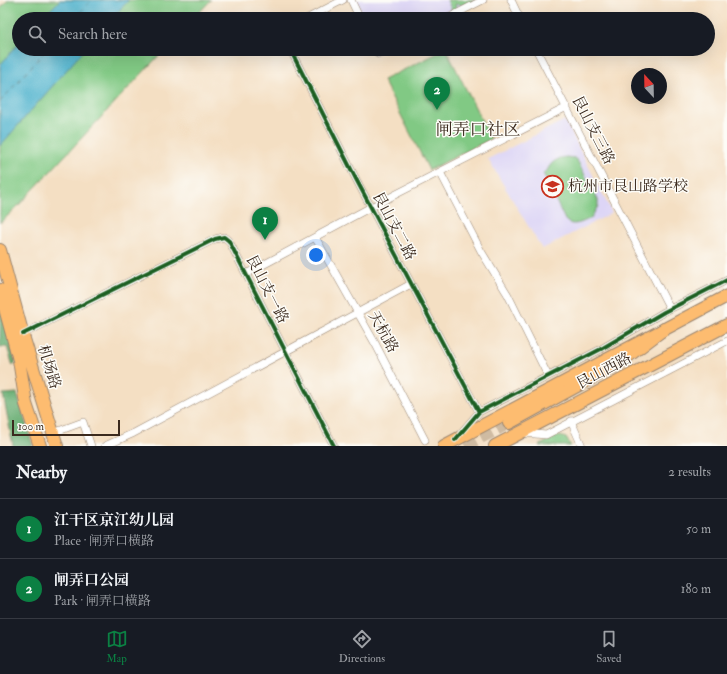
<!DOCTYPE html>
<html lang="en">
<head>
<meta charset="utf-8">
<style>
	body { margin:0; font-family:"IM FELL Double Pica","Noto Serif SC",serif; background:#242831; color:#f1f3f6 }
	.compass { position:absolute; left:631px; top:68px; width:36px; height:36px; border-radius:50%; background:#171b24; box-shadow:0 4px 16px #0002; rotate:338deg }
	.scale { position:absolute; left:12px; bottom:10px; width:108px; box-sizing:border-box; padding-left:4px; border:2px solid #3b2a1e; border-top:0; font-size:11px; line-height:14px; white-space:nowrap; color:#3b2a1e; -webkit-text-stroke:3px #fdfcf7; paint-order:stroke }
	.you { position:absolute; left:316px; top:255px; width:14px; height:14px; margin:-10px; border:3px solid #fff; border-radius:50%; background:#1a73e8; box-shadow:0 0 0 6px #1a73e833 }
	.badge { display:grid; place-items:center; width:26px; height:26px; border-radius:50%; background:#0b8043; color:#fff; font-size:13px; font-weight:700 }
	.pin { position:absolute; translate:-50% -33px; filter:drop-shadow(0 1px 2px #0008) }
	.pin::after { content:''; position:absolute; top:21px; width:14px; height:12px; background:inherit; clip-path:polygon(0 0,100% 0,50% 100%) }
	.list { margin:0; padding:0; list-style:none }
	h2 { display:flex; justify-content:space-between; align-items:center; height:52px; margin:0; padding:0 16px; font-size:17px }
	h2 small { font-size:13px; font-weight:400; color:#9ea1a6 }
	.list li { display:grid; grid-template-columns:26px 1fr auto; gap:12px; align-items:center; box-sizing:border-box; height:60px; padding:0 16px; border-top:1px solid #363941 }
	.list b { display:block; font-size:15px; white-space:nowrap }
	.list p { margin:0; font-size:13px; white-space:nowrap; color:#9ea1a6 }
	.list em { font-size:13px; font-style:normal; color:#9ea1a6 }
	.icon { flex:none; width:22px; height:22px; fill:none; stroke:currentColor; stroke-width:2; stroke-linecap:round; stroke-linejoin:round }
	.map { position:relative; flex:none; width:727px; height:446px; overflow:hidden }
	.search { position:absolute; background:#171b24; box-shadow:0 4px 16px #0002; left:12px; right:12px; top:12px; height:44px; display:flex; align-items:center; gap:10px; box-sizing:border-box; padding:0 14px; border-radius:22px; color:#9ea1a6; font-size:15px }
	.sheet { height:172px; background:#171b24 }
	nav { display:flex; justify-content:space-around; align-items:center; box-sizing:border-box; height:56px; border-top:1px solid #363941; background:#171b24; font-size:11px; color:#9ea1a6 }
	nav a { display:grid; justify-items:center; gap:2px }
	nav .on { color:#0b8043 }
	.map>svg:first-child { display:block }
	.built { fill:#ddd5f6 }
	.green { fill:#81c984; stroke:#5e7a51 }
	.forest { fill:#68ad72; stroke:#526c48 }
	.water { fill:#4fb3ce; stroke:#456e76 }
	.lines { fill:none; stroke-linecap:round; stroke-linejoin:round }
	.ferry { stroke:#436164; stroke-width:1; stroke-dasharray:5 4; stroke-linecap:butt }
	.trunk-tunnel { stroke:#cfbba2; stroke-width:12; stroke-dasharray:12 6; stroke-linecap:butt }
	.minor-casing { stroke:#988470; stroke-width:8 }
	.primary-casing { stroke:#988470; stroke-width:14 }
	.trunk-casing { stroke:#988470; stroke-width:14 }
	.minor { stroke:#fff; stroke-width:7 }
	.primary { stroke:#fdbc70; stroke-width:12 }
	.trunk { stroke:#fdbc70; stroke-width:12 }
	.cycleway-casing { stroke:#fdfcf7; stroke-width:6 }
	.cycleway { stroke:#1b5e20; stroke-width:4 }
	.labels { text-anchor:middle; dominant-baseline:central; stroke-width:3; stroke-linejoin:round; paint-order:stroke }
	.street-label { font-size:15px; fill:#3b2a1e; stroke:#fdfcf7 }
	.poi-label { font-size:15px; fill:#3b2a1e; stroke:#fdfcf7; text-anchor:start }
	.quarter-label { font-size:17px; fill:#3b2a1e; stroke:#fdfcf7 }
</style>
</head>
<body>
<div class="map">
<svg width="727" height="446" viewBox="0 0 727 446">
	<rect width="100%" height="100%" fill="#fdfcf7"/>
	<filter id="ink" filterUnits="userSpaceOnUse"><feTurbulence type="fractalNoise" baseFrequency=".025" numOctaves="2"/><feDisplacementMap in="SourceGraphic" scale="8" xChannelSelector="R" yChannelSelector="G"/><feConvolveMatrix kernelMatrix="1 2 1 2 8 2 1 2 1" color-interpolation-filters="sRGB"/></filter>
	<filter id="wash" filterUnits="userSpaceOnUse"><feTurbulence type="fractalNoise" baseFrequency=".012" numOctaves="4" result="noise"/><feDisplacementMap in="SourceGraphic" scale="16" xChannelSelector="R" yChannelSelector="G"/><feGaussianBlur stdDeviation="0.9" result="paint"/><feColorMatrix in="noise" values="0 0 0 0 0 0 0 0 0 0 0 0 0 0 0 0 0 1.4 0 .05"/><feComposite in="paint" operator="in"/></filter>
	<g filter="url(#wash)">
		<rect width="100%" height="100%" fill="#f4dfc3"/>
		<path class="built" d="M 354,0 L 478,0 L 441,19 L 364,19 Z
			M 565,120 L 612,213 L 542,249 L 488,159 Z"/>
		<path class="green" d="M 8,0 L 211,0 L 193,19 L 19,19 L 19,49 L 165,49 L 17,207 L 0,223 L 0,9 Z
			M 447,0 L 476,0 L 462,5 L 455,4 L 457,10 L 453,13 Z
			M 446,49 L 491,139 L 429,170 L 383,80 Z
			M 566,157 L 575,158 L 577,160 L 598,200 L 598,206 L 591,218 C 583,222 572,228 565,220 L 543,173 L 547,171 C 550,163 557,158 566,157 Z
			M 560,436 L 566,438 L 571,446 L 539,446 L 555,437 Z"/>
		<path class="forest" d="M 0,302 L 16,362 L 13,366 L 7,347 L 0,347 Z
			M 17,393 L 33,446 L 13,446 L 3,394 Z"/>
		<path class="water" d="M 60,0 L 129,0 L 111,19 L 41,19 Z
			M 19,43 L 19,49 L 85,49 L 0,146 L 0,65 Z"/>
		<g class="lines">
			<path class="ferry" d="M 74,19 L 92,0
				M 0,102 L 47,49"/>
		</g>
	</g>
	<g filter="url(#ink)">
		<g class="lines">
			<path class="trunk-tunnel" d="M 465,446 L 509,423"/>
			<defs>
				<path id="minor" d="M 351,0 L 360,19
					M 511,0 L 520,19
					M 306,19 L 343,0
					M 446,19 L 483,0
					M 290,49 L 356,179 L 479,412
					M 376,49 L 378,54 L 388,49
					M 536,49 L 670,309
					M 440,172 L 481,251 L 508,295 L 548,376
					M 315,237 L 376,345 L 425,440
					M 246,274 L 371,207 L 567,107
					M 23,334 L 215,239 L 224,237 L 229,241 L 334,446
					M 571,421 L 582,446
					M 53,433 L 83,422 L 91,446
					M 524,433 L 546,435 L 727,341
					M 460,434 L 479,412 L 601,349 L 664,312 L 727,280
					M 105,446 L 134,433 L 411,284"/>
				<path id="primary" d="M 0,250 L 24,339 L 57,446
					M 0,290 L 19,360 L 26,404 L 40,446
					M 444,446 L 727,296
					M 495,446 L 727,325"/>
				<path id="trunk" d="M 509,423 L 619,363 L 664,329"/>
			</defs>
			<use href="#minor" class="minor-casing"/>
			<use href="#primary" class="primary-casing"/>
			<use href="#trunk" class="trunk-casing"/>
			<use href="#minor" class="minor"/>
			<use href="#primary" class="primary"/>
			<use href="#trunk" class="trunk"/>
			<defs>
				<path id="cycleway" d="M 290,49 L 356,179 L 479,412
					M 23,334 L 215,239 L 224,237 L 229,241 L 334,446
					M 455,440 L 479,412 L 601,349 L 664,312 L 727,280"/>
			</defs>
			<use href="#cycleway" class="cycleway-casing"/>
			<use href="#cycleway" class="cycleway"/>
		</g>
	</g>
	<defs>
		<symbol id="school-ring" viewBox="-11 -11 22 22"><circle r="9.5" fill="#fdfcf7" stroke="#c8321e" stroke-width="1.5"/><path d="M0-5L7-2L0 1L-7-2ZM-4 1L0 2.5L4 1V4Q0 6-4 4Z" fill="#c8321e"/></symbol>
	</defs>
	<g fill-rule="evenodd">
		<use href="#school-ring" x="540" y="174" width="25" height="25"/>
	</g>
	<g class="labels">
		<g class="street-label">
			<text transform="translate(593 130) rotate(63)">艮山支三路</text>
			<text transform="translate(394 226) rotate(62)">艮山支二路</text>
			<text transform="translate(267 289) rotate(63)">艮山支一路</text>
			<text transform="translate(383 332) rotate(61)">天杭路</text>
			<text transform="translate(49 367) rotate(73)">机场路</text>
			<text transform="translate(604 371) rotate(-28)">艮山西路</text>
		</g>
		<g class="poi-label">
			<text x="568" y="186">杭州市艮山路学校</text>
		</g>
		<g class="quarter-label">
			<text x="478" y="129">闸弄口社区</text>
		</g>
	</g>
</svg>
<svg class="compass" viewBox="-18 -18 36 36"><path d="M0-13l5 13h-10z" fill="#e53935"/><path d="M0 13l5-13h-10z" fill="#9ea1a6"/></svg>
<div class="scale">100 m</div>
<div class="you"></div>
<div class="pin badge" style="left:265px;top:240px">1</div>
<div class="pin badge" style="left:437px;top:110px">2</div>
<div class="search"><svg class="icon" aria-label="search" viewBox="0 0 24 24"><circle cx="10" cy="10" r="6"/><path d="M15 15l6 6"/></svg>Search here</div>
</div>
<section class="sheet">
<h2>Nearby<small>2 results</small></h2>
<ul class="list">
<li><span class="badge">1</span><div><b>江干区京江幼儿园</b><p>Place · 闸弄口横路</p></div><em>50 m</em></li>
<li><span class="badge">2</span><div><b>闸弄口公园</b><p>Park · 闸弄口横路</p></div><em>180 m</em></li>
</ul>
</section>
<nav>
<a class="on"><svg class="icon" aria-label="map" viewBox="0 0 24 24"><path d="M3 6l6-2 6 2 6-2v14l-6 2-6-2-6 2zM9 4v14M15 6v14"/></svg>Map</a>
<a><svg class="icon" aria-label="directions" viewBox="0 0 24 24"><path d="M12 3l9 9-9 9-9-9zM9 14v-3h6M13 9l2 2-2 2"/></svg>Directions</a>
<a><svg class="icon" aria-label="saved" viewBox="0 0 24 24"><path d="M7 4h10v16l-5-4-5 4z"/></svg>Saved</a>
</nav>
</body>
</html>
